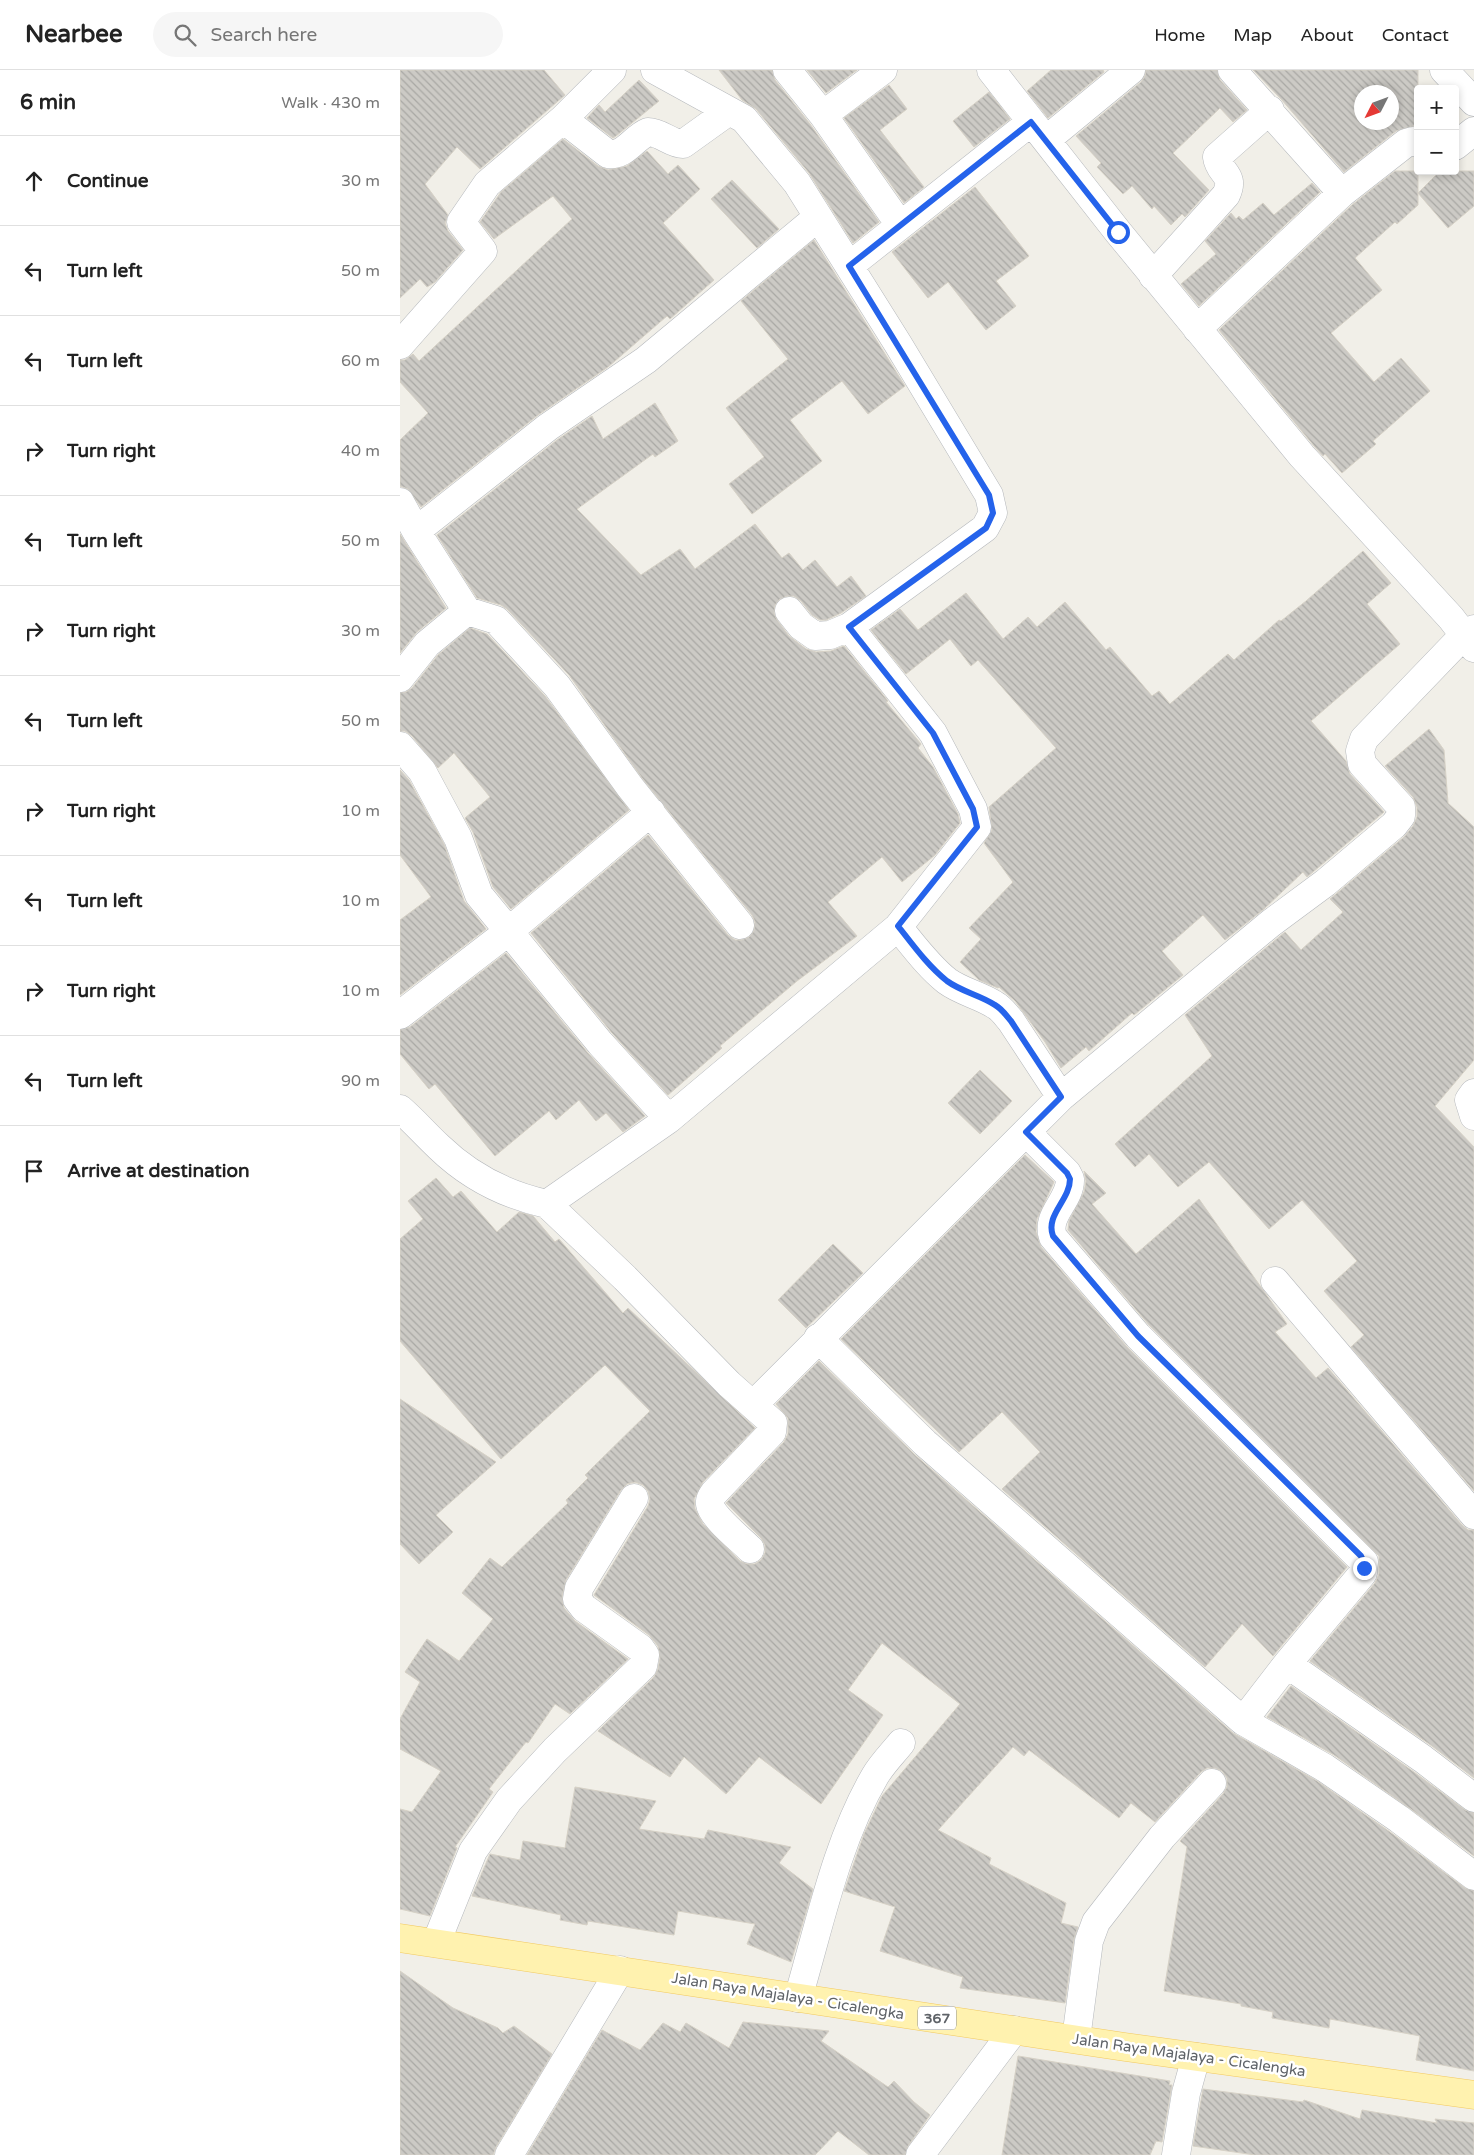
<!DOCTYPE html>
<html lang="en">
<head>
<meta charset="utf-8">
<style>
	body { margin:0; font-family:"Varela Round",sans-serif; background:#f6f6f6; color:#222 }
	.controls { position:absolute; right:15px; top:15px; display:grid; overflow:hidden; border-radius:5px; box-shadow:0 2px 8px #0003 }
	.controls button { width:45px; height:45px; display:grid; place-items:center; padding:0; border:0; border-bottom:1px solid #e0e0e0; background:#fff; color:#222; font:25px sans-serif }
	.compass { position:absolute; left:954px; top:15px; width:45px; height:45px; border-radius:50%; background:#fff; box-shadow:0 2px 8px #0003; rotate:228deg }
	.stop { position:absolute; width:15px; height:15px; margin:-11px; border:4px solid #2563eb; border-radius:50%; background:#fff }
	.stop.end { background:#2563eb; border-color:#fff; box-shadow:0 1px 5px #0008 }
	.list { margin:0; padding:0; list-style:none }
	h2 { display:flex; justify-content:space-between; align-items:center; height:65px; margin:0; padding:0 20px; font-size:21px }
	h2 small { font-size:16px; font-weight:400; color:#767676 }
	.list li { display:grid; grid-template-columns:32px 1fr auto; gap:15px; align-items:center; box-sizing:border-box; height:90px; padding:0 20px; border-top:1px solid #e0e0e0 }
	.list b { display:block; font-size:19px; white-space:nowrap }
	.list em { font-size:16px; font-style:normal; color:#767676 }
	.icon { flex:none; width:28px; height:28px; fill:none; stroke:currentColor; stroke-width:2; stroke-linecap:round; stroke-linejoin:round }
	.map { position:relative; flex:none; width:1074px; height:2085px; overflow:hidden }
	header { display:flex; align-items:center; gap:30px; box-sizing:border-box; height:70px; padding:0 25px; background:#fff; border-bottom:1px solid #e0e0e0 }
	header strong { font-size:24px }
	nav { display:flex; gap:28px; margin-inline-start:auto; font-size:18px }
	.search { width:350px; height:45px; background:#f6f6f6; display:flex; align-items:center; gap:12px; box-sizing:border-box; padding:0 18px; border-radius:28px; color:#767676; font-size:19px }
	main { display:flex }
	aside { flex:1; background:#fff }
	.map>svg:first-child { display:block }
	.building { fill:url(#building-back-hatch); stroke:#d6d1c6; fill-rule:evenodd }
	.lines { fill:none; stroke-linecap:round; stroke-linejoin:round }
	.street-casing { stroke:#b5b8bc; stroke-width:29 }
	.primary-casing { stroke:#f2c960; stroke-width:29 }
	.street { stroke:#fff; stroke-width:28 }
	.primary { stroke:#fff2af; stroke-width:28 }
	.route { stroke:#2563eb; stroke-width:6 }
	.labels { text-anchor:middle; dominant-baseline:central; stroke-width:5; stroke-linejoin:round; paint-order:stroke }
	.shield { fill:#fff; stroke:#8f9295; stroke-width:1 }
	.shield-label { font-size:14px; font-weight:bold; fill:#5f6368 }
	.street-label { font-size:15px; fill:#5f6368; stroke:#fff }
</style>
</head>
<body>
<header>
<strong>Nearbee</strong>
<div class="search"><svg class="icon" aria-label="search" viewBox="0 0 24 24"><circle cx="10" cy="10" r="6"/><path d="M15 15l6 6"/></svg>Search here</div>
<nav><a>Home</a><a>Map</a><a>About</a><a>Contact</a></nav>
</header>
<main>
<aside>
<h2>6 min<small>Walk · 430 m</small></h2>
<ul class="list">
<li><svg class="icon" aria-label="ahead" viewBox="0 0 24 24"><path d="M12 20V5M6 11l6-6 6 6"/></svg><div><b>Continue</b></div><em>30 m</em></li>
<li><svg class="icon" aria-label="left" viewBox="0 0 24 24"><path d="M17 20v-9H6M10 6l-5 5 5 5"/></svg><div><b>Turn left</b></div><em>50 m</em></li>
<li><svg class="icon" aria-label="left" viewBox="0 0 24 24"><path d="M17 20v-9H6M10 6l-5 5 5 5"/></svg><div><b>Turn left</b></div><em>60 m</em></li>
<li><svg class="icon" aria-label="right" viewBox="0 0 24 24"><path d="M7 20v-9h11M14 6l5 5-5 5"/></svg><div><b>Turn right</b></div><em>40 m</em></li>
<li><svg class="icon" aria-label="left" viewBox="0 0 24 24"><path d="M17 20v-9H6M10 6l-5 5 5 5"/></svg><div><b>Turn left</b></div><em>50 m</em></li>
<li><svg class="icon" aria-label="right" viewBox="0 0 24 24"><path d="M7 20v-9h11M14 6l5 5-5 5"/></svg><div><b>Turn right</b></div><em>30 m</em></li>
<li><svg class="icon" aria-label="left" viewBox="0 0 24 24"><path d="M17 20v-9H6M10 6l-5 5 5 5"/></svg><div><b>Turn left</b></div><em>50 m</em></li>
<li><svg class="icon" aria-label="right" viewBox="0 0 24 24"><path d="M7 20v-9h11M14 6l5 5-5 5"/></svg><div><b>Turn right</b></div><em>10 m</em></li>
<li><svg class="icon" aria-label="left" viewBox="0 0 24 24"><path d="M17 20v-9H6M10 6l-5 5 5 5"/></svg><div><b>Turn left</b></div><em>10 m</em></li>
<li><svg class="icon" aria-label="right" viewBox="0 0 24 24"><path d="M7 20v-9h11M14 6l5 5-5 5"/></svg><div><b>Turn right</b></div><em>10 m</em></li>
<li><svg class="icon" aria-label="left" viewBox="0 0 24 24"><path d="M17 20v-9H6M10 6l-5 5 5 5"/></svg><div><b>Turn left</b></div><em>90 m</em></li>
<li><svg class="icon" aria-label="arrive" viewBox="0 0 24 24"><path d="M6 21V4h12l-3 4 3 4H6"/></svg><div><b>Arrive at destination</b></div></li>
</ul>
</aside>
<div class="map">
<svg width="1074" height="2085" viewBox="0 0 1074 2085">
	<defs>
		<pattern id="building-back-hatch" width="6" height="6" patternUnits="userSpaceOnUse" patternTransform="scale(1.25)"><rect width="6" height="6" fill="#cccac5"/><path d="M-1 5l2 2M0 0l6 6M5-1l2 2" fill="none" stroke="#a9a8a4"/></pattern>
	</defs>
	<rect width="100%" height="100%" fill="#f1efe8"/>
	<path class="building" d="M 0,0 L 144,0 L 165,25 L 80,99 L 57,77 L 25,114 L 48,145 L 45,153 L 48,161 L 63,180 L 35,212 L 27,217 L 20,209 L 0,228 Z
		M 319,0 L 372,0 L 375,10 L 410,54 L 479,152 L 453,173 L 409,103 L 356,39 L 342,30 Z
		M 407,0 L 457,0 L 426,23 Z
		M 651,0 L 703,0 L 704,2 L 648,48 L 627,21 Z
		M 746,0 L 817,0 L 820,10 L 847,40 L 833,52 L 820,38 L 773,83 L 809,120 L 785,147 L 782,144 L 771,155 L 754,136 L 752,139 L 732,116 L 723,124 L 697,97 L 701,93 L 676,66 L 741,12 L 745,6 Z
		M 853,0 L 1018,0 L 1018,52 L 1013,56 L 996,61 L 944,102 L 881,29 ZM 962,22 L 992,22 L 992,52 L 962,52 Z
		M 239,10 L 259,31 L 216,66 L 213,68 L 187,48 L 199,35 L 205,42 Z
		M 489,15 L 507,39 L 480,60 L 524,117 L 504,133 L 444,48 Z
		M 589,22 L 610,49 L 574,77 L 553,51 Z
		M 163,69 L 198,96 L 208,100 L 227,96 L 247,81 L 268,104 L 278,95 L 300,119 L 263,153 L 314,210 L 270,249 L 267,246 L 208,297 L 138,345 L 21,437 L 8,419 L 0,416 L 0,370 L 28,343 L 0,312 L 0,290 L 5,290 L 13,284 L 19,291 L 172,149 L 153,126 L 94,169 L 80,152 L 101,122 Z
		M 995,101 L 1018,101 L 1018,135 L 997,154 L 995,152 L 955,188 L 982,220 L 931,263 L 974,312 L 1001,288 L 1030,321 L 973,371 L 976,374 L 942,403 L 925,384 L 923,386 L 914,376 L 819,260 L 952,135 Z
		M 1040,101 L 1074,101 L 1074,136 L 1048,158 L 1018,123 Z
		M 332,110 L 379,159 L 357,178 L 311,129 Z
		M 912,113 L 920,122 L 799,236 L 781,214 L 816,184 L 805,171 L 831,143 L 836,149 L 839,146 L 843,150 L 863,133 L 874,145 Z
		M 575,117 L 629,186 L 596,211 L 616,236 L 586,260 L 548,212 L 528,228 L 492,182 Z
		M 414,170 L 505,316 L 468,344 L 442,311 L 390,350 L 422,391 L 352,444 L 329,414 L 364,387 L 326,338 L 388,289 L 341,231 Z
		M 255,333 L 278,371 L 255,387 L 253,384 L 177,439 L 241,505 L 280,479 L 295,499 L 355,454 L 382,488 L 389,483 L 403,500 L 415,490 L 437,517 L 451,506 L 466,526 L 441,543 L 426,550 L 420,550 L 412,545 L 401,531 L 394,526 L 387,526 L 380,529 L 375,535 L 374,543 L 377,550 L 389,566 L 406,579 L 416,582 L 431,581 L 444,576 L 488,631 L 486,632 L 521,674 L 518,678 L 533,697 L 558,744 L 560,753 L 535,785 L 502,812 L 482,787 L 428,832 L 457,866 L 397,911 L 320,976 L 322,978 L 268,1025 L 212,963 L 131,863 L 248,765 L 328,865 L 335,870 L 342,870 L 349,867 L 354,861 L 355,852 L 352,845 L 242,708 L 169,605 L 107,539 L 101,535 L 77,528 L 37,465 L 157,370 L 192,346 L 203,369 Z
		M 0,464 L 46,538 L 17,562 L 0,583 Z
		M 963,481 L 991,513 L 967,534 L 1000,574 L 911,651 L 946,691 L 950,704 L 984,742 L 907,807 L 903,802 L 864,839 L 825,870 L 803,845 L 762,881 L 783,905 L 734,945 L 732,943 L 689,981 L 686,977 L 661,998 L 645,972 L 615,931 L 599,917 L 598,918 L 579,910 L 560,892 L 581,869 L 569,858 L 613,812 L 584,773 L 592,760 L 589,737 L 656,678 L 578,590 L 571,596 L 550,569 L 506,604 L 471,560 L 500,539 L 518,560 L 566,523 L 603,569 L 628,547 L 637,557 L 665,532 L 706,580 L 710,577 L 752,626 L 759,621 L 770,634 L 828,584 L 834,590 L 879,550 L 881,551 L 906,531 Z
		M 70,558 L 87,564 L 145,626 L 229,740 L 111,839 L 93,817 L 73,762 L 65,748 L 90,727 L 54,683 L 38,698 L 12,666 L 5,661 L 0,661 L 0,623 L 6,622 L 12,618 L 38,585 Z
		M 1029,659 L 1044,680 L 1048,733 L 1074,757 L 1074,990 L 1035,1036 L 1074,1077 L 1074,1421 L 951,1277 L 964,1265 L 924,1221 L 957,1191 L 902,1130 L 869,1159 L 809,1092 L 778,1117 L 749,1084 L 735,1097 L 715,1074 L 812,986 L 785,945 L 885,862 L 901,880 L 943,842 L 930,829 L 1004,767 L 1013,756 L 1017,747 L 1017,737 L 1013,727 L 985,696 Z
		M 0,700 L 9,710 L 44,774 L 64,831 L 86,859 L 0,925 L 0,850 L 31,827 L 0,785 Z
		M 106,883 L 188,983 L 245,1046 L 223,1062 L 206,1043 L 196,1051 L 179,1030 L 156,1050 L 149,1041 L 95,1086 L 35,1014 L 29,1019 L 0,984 L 0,960 L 10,957 Z
		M 580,1000 L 612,1031 L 580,1064 L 548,1033 Z
		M 625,1085 L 654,1112 L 637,1149 L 636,1162 L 641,1177 L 727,1277 L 947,1497 L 873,1586 L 842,1554 L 805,1597 L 602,1419 L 640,1382 L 602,1342 L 559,1382 L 441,1269 Z
		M 684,1101 L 706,1123 L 692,1134 L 736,1184 L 799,1129 L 887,1254 L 875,1262 L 916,1308 L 928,1298 L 1062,1455 L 1068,1460 L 1074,1460 L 1074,1708 L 1032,1676 L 910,1591 L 975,1513 L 979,1504 L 979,1486 L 749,1255 L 668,1160 L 669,1151 L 684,1122 L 686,1111 Z
		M 36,1108 L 53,1127 L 61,1121 L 97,1162 L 119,1142 L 133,1146 L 155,1172 L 159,1169 L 223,1243 L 228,1238 L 355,1358 L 303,1412 L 294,1429 L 295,1439 L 303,1454 L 340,1491 L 347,1494 L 355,1494 L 361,1490 L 365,1483 L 365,1475 L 361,1468 L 326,1433 L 384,1372 L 388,1364 L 388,1348 L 376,1334 L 419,1291 L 515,1385 L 833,1663 L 917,1711 L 990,1762 L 1065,1818 L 1074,1821 L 1074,2001 L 1016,1990 L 1020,1966 L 930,1949 L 929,1958 L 872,1948 L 873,1942 L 841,1936 L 841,1934 L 764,1921 L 787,1777 L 780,1771 L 823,1724 L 827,1717 L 827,1708 L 822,1701 L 815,1698 L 807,1698 L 801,1702 L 755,1752 L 731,1733 L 719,1748 L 629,1680 L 624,1686 L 613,1677 L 538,1760 L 591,1788 L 589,1794 L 666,1833 L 661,1853 L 678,1857 L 674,1869 L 665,1933 L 560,1918 L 563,1907 L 480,1881 L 495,1837 L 444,1821 L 445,1819 L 464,1764 L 482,1726 L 560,1634 L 482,1573 L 448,1620 L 483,1645 L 421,1734 L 359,1687 L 326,1724 L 284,1687 L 270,1707 L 198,1661 L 254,1607 L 258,1599 L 260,1588 L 258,1576 L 249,1565 L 194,1525 L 248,1436 L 250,1429 L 248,1421 L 243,1415 L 235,1412 L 227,1414 L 221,1420 L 166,1510 L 162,1527 L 164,1538 L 175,1551 L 228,1589 L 170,1644 L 155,1634 L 128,1673 L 126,1672 L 89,1719 L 93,1722 L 55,1777 L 57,1778 L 30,1846 L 0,1839 L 0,1739 L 12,1742 L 41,1701 L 0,1679 L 0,1649 L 20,1612 L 5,1602 L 27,1569 L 59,1591 L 93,1549 L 62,1523 L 90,1488 L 102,1497 L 168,1433 L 166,1430 L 188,1408 L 185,1405 L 250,1341 L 205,1295 L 101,1389 L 0,1271 L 0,1169 L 23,1149 L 8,1131 Z
		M 433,1174 L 463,1203 L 406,1258 L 378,1230 Z
		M 0,1329 L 96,1392 L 36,1445 L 53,1462 L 19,1494 L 0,1474 Z
		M 891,1616 L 1014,1702 L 1065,1740 L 1074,1743 L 1074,1786 L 1008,1737 L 934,1685 L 867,1647 Z
		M 175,1717 L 256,1731 L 239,1759 L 304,1769 L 308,1760 L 391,1777 L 379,1793 L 413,1819 L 391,1892 L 347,1874 L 355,1854 L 278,1841 L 274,1865 L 188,1851 L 187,1855 L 160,1850 L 161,1845 L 72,1826 L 90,1784 L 120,1790 L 123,1771 L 165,1778 Z
		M 0,1901 L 53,1938 L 98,1958 L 103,1963 L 114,1956 L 152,1984 L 96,2077 L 93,2085 L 0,2085 Z
		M 343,1952 L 429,1961 L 421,1971 L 488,2017 L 494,2011 L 514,2032 L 530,2045 L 508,2076 L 505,2085 L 469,2085 L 438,2061 L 415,2085 L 127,2085 L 202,1960 L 240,1980 L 263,1953 L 280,1962 L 286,1953 L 329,1978 Z
		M 618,1986 L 770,2011 L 769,2015 L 772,2015 L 762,2072 L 756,2071 L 750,2085 L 602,2085 Z
		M 803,2019 L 903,2032 L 904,2030 L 960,2049 L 962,2040 L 1037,2053 L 1035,2049 L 1074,2053 L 1074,2085 L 855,2085 L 793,2076 Z"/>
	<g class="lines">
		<defs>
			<path id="street" d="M 255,0 L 344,49 L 397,113 L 498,274 L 589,425 L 593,443 L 585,458 L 449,557 L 430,565 L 415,566 L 401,556 L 389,541
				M 387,0 L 423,45 L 500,155
				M 591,0 L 718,162 L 902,386 L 1051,548 L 1074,578
				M 832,0 L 942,123
				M 1044,0 L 1074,32
				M 423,45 L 483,0
				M 163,49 L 212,0
				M 646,70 L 731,0
				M 1055,76 L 1074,61
				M 449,196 L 631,52
				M 753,206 L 826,125 C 836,104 819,104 817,87 L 870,40
				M 797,259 L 942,123 L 1006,73 L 1013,71 L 1018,73
				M 0,275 L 83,181 L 61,152 L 87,114 L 163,49 L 208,84 C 226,86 233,68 248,62 C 261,62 271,74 283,74 L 329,41
				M 0,432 L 16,461 L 67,541
				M 16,461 L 148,357 L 246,290 L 418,147
				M 0,608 L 27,574 L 67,541 L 96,550 L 157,616 L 230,717 L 340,855
				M 0,676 L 22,701 L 58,768 L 79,825 L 200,973 L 269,1049
				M 498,857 C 513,875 528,896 547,911 C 562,922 580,925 595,935 C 601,938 606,945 611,951 L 661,1027
				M 0,945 L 109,861 L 251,742
				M 1074,1023 L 1069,1030 L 1074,1046
				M 0,1039 C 14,1051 25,1064 39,1077 C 69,1106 106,1125 147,1134 L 269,1049 L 498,857 L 577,757 L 573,739 L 533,663 L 449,557
				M 626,1062 L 667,1103 L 670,1109 C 671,1130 645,1145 653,1167 L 738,1266 L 964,1492 L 963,1503 L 887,1594 L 843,1651
				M 147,1134 L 225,1208 L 329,1314 L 373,1353 L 372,1362 L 314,1423 C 312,1426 309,1429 310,1434 C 312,1447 340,1469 350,1479
				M 875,1211 L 1074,1445
				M 418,1268 L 525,1373 L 843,1651 L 925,1698 L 999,1749 L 1074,1806
				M 354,1334 L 661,1027 L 871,853 L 925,813 L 994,755 L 1001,746 L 1001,737 L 962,694 L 960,681 L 964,669 L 1065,564 L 1074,559
				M 887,1594 L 1023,1689 L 1074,1728
				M 36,1873 L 73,1781 L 109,1730 L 155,1680 L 243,1596 L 245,1585 L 240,1578 L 184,1538 L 177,1529 L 179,1518 L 234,1428
				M 398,1928 C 420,1854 436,1773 475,1706 C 482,1694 493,1683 501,1673
				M 676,1969 L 689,1871 L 696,1852 L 762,1767 L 812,1713
				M 109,2085 L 220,1900
				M 520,2085 L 614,1960
				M 776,2085 L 786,2023 L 796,1987"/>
			<path id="primary" d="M 0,1868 L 725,1977 L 1074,2025"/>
		</defs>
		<use href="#street" class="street-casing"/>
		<use href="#primary" class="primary-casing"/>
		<use href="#street" class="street"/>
		<use href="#primary" class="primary"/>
	</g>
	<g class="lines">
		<path class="route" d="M 718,162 L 631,52 L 449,196 L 589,425 L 593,443 L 586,458 L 449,557 L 533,663 L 573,739 L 577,757 L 498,856 C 513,875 528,896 547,911 C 562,922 580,925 595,935 C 601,938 606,945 611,951 L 661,1027 L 626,1062 L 667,1103 L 670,1109 C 670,1130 645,1145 653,1166 L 738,1266 L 961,1486 L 964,1492 L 964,1498"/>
	</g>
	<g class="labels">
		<rect class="shield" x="518" y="1936.5" width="38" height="23" rx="4"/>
		<g class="shield-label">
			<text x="537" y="1948">367</text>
		</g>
		<g class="street-label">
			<text transform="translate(388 1926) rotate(9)">Jalan Raya Majalaya - Cicalengka</text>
			<text transform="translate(789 1985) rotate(8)">Jalan Raya Majalaya - Cicalengka</text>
		</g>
	</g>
</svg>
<div class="controls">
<button>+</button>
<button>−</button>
</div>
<svg class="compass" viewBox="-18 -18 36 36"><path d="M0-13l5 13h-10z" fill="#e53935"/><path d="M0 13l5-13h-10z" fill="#767676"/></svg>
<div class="stop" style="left:718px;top:162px"></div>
<div class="stop end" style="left:964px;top:1498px"></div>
</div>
</main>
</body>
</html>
